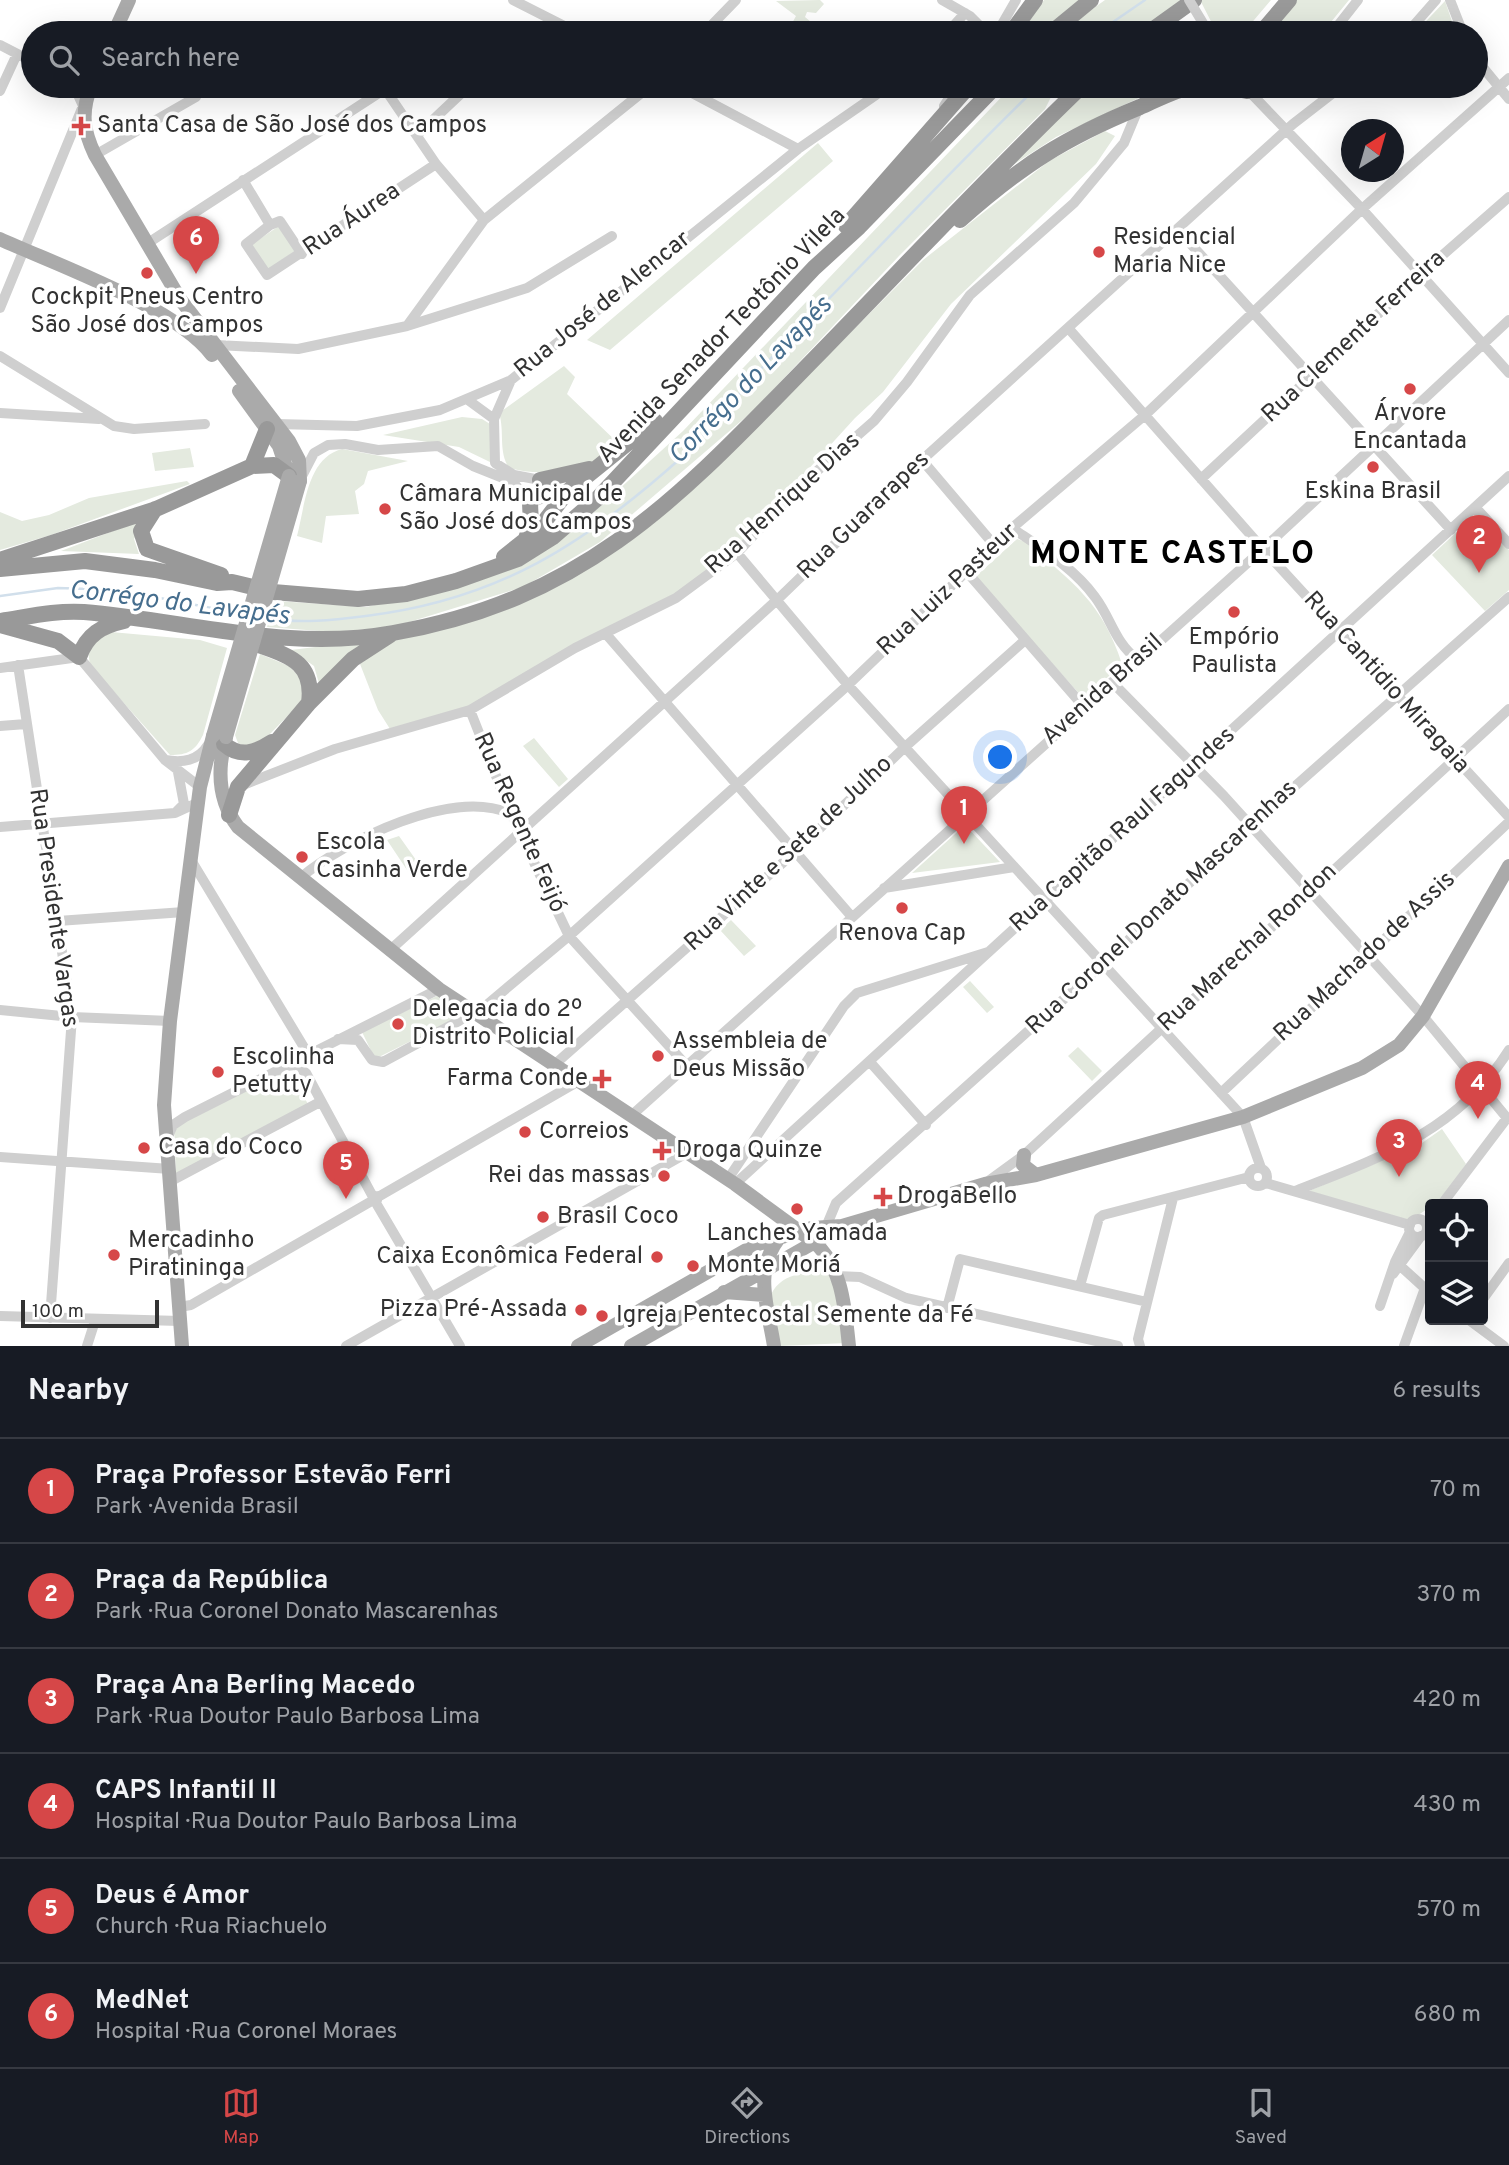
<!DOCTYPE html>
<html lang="en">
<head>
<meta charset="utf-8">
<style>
	body { margin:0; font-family:Overpass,sans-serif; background:#242831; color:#f1f3f6 }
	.controls { position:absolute; right:21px; bottom:21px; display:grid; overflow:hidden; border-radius:7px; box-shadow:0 7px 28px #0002 }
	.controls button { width:63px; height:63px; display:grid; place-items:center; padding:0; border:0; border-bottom:2px solid #363941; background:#171b24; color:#f1f3f6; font:35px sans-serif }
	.compass { position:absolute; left:1341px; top:119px; width:63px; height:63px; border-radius:50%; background:#171b24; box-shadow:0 7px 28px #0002; rotate:37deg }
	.scale { position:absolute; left:21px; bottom:18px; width:138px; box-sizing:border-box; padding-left:7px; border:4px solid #323232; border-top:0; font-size:19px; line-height:24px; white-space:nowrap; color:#323232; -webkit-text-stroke:5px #fff; paint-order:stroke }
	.you { position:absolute; left:1001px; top:758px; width:24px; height:24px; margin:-18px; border:5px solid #fff; border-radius:50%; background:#1a73e8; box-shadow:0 0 0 10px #1a73e833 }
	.badge { display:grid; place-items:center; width:46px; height:46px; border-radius:50%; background:#d64748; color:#fff; font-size:23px; font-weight:700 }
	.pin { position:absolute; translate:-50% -58px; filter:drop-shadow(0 2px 4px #0008) }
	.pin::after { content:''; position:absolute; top:37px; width:24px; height:21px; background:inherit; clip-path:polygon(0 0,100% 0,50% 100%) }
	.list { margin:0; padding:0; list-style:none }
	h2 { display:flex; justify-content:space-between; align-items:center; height:91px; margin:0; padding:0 28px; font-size:30px }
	h2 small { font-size:23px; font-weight:400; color:#9ea1a6 }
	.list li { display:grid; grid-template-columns:46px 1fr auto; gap:21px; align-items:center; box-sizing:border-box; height:105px; padding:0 28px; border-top:2px solid #363941 }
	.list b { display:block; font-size:26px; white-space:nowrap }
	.list p { margin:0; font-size:23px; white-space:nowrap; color:#9ea1a6 }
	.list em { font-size:23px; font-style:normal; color:#9ea1a6 }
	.icon { flex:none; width:38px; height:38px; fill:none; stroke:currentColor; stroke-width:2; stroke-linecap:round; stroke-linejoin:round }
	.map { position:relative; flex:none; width:1509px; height:1346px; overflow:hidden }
	.search { position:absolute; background:#171b24; box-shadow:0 7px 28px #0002; left:21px; right:21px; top:21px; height:77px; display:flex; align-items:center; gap:18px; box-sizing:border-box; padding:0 24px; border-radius:38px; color:#9ea1a6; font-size:26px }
	.sheet { height:721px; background:#171b24 }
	nav { display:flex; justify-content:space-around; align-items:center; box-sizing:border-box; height:98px; border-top:2px solid #363941; background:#171b24; font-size:19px; color:#9ea1a6 }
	nav a { display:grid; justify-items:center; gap:4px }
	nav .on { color:#d64748 }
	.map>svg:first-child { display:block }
	.green { fill:#e4eadf }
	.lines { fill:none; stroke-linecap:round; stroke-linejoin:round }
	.stream { stroke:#d1dfeb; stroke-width:2.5 }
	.minor { stroke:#cfcfcf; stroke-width:10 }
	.major { stroke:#aaa; stroke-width:14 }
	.highway { stroke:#999; stroke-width:16 }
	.minor-bridge { stroke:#cfcfcf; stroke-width:10 }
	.major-bridge { stroke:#aaa; stroke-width:14 }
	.poi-dot { fill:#d64748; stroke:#fff; stroke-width:2.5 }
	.labels { text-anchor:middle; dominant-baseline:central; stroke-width:7; stroke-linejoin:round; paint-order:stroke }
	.poi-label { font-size:24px; fill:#323232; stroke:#fff; text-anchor:start }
	.street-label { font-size:24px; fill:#323232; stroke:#fff }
	.water-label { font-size:26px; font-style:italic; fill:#466e8e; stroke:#fff }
	.district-label { font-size:32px; font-weight:bold; letter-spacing:2px; fill:#000; stroke:#fff }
</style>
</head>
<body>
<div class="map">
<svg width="1509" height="1346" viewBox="0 0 1509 1346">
	<rect width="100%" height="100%" fill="#fff"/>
	<path class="green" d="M 820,0 L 824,4 L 816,13 L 807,12 L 805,17 L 817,27 L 814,33 L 800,33 L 790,27 L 796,16 L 776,1 Z
		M 1044,0 L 1081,0 L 1043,33 L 1021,33 Z
		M 1105,0 L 1191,0 L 1142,33 L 1059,33 Z
		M 1200,0 L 1271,0 L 1243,33 L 1217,33 Z
		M 1294,0 L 1349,0 L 1322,33 L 1266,33 Z
		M 1445,1 L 1456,33 L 1415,33 Z
		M 1012,86 L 1051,86 L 1053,93 L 1045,109 L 899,256 L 754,410 L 600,542 L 523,587 L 393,627 L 333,632 L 267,627 L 277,601 L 366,607 L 459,585 L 553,544 L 584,521 L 683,431 Z
		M 1089,86 L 1164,86 L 1056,137 L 1002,172 Z
		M 1105,131 L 1115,136 L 1096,164 L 951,304 L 883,392 L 855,418 L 734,551 L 674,595 L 468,708 L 390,729 L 378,710 L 360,664 L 390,641 L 606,553 L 759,424 L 923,260 L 1049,161 Z
		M 818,143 L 833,161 L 610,350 L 587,340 Z
		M 279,226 L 295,251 L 267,270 L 249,246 Z
		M 564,366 L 575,377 L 567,394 L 620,445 C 591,470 545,478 509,468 C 498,451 505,432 499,413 Z
		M 462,417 L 482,419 L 490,424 L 492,463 L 459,447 L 383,435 Z
		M 190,448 L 194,467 L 155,471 L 152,453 Z
		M 342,449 L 408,461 L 368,471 L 364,484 L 355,491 L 359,514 L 326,516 L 322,543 L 297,536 C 305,506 307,458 342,449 Z
		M 187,481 L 190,484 L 51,535 L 0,550 L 0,512 L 22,521 L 49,515 L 89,498 Z
		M 1476,514 L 1509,550 L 1509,590 L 1485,611 L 1432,555 Z
		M 144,519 L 134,539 L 139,554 L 61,551 Z
		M 1017,539 L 1026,542 C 1073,583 1102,602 1122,664 L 1084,699 L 975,577 Z
		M 111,632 L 200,640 L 227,648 L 203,735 C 195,751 188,755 170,755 L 90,665 L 88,651 L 95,640 Z
		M 364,641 L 320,687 L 314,666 L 291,650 Z
		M 260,654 L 289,666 L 304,682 L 304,699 L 271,733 L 250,749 L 238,743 L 235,735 Z
		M 534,738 L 568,779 L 559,787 L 523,746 Z
		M 965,825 L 1000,862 L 912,873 Z
		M 399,836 L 421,867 L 409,873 L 387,840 Z
		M 731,920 L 756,946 L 744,956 L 720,930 Z
		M 970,981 L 994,1007 L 987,1013 L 963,987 Z
		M 441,994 L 462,1011 L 461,1016 L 375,1059 L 362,1032 Z
		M 1078,1047 L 1102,1071 L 1092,1081 L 1068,1056 Z
		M 288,1070 L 308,1104 L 176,1174 L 174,1127 Z
		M 1442,1129 L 1466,1164 L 1441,1200 L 1409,1221 L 1309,1191 L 1422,1143 Z
		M 828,1270 L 834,1283 L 847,1343 L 780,1346 L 770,1298 C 777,1274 807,1271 828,1270 Z"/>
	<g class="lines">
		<path class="stream" d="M 1097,33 L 1145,0
			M 0,596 L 58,588 L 119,590 L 242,614
			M 266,618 C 299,624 334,620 366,616 C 498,600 585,544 682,457 C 715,428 740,390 771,358 C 860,268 947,174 1038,86"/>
		<path class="minor" d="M 513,0 L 578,33
			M 942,0 L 970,16 L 987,33
			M 1450,0 L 1463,33
			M 704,33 L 736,0
			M 947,33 L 965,13
			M 997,33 L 1016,0
			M 1332,33 L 1358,0
			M 1407,33 L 1436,0
			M 0,45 L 33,62
			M 1476,59 L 1509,99
			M 679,86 L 798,149
			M 1244,86 L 1362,209 L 1509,373
			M 0,91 L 17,54
			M 944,106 L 957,86
			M 417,135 L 469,86
			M 95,155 L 196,97
			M 243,180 L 270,225 L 280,221 L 302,254
			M 270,225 L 246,244 L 267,275 L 436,164
			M 1178,230 L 1451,530
			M 148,243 L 385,89 L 436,164 L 484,220
			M 0,308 L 83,106 L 74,86
			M 407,326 L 484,220 L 650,86
			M 1069,329 L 1263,549 L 1509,817
			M 216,345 L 298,349 L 407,326 L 527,288 L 612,236
			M 0,356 L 114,426 L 134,429 L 205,424
			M 468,400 L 494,419
			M 0,413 L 99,419
			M 276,424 L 357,426 L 440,410 L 511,380 L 798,149 L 889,86
			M 922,460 L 995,546
			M 1201,479 L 1421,274 L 1509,197
			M 300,480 L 314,453 L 328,445 L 345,444 L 378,450 L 438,446 L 473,466 L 513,482 L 530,503 L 541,499 L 546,491 L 540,480 L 514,475 L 495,463 L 494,419 L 511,380
			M 1476,508 L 1509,544
			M 1012,528 C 1041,548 1074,568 1095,597 C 1111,618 1115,643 1137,659
			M 737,553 L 848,685 L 1243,1117 L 1261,1168
			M 966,571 L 1084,707
			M 606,634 L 852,917
			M 18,665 L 72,1017 L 50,1318
			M 0,668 L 79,657 L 165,760 L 200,787
			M 1112,682 L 1224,796 L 1423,1016 L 1507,1118
			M 470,710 L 511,814 L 569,936 L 687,1066
			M 0,726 L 26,724
			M 165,760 C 183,763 198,761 208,745
			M 243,785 L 335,749 L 470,710 L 575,648 L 676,598 L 737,553 L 800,486 L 874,421 L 907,382 L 970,295 L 1074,203 L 1124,143 L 1139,107
			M 177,811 L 184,804 L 178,772
			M 0,827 L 175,813 L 199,802
			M 191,860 L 308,1054
			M 300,878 C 346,840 453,787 511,814
			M 884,888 L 1014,867
			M 58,921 L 184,912
			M 389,951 L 778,599 L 922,460 L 1293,124 L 1342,86
			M 0,1010 L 72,1017 L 170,1021
			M 338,1039 L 358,1040 L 372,1060 L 383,1062 L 483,1008 L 569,936 L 848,685 L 1012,528 L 1145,415 L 1362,209 L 1509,78
			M 870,1062 L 926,1125
			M 554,1065 L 795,852 L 905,747 L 1024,641
			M 286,1066 L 295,1065 L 306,1073 L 372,1195 L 378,1197 L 376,1203 L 460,1346
			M 1221,1093 L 1509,822
			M 632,1115 L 1263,549 L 1509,320
			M 167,1139 L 173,1125 L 185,1117 L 439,989
			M 0,1157 L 170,1169
			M1249 1177a9 9 0 1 1 18 0a9 9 0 1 1-18 0Z
			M 728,1179 L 844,1006 L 857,993 L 988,952
			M 171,1181 L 320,1102
			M 987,1182 L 1024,1155 L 1509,709
			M 1266,1183 L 1410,1225
			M 735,1184 L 1509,476
			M 1295,1191 C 1380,1158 1458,1131 1509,1050
			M 378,1197 L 579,1081
			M 1442,1204 L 1507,1118
			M1409 1228a9 9 0 1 1 18 0a9 9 0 1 1-18 0Z
			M 826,1227 L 836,1203 L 1103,964 L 1250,826 L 1509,597
			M 1397,1263 L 1429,1292
			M 1393,1274 L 1421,1236
			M 836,1276 L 860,1277 L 906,1298 L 1118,1346
			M 1080,1286 L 1099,1218 L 1103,1215 L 1249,1177
			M 1483,1299 L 1509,1263
			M 1380,1306 L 1395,1262 L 1410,1232
			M 179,1307 L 191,1305 L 370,1202
			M 947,1308 L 960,1259 L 1147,1302
			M 0,1316 L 180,1321
			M 1469,1320 L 1504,1346
			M 87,1346 L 95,1321
			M 346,1346 L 687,1153
			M 1140,1346 L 1138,1339 L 1173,1198
			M 1404,1346 L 1425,1288"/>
		<path class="major" d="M 114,33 L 129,0
			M 91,86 C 81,112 83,130 95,155 L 180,299 L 289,441 L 299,460 L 300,481
			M 0,239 C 57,265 176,307 212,355
			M 239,391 L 279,446 L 289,476
			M 226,737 C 217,769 218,801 238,827 L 439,989 L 735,1184 L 814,1242 C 843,1267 845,1310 849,1346
			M 1024,1155 L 1023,1165 L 1036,1175
			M 724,1292 L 765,1295
			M 182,1346 L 164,1105 L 170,1021 L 200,787 L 213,736
			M 578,1346 L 755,1245 L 812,1228 L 842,1226 L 985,1184 L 1036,1175 L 1243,1117 L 1362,1068 L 1399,1045 L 1423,1016 L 1509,866
			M 631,1346 L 822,1238
			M 774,1346 C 768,1307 753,1272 779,1238"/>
		<path class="highway" d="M 1011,33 L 1035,0
			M 1051,33 L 1091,0
			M 1148,33 L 1194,0
			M 1261,33 L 1289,0
			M 1224,86 L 1247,91 L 1247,86
			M 960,220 C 1021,166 1064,138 1140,107 C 1158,99 1176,89 1195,86
			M 846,226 L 969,86
			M 252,466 L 267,429
			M 540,480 L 589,469
			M 155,509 L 141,531 L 147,549 L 221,575
			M 525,541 L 531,525 L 530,503
			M 504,557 L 538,530 L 567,492 L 655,421
			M 0,560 L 156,509 L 252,466 L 274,465 L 289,476
			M 0,569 L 85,561 L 155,570 L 217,583 L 232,582 L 273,592 L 358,599 L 406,594 L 456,581 L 518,559 L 553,537 L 599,497 L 814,268 L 859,227 L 996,86
			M 0,621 C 27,617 56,610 84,612 C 188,621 288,652 393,633 C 589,599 683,493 814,359 C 903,268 990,174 1082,86
			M 0,625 L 58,641 L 79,657 C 87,634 102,626 124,621
			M 248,641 C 283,655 315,658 309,703
			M 224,744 C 240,758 255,753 272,742
			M 229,815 L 238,787 L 309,703 L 353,659 L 390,635"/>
		<path class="minor-bridge" d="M 1189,0 L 1209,33"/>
		<path class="major-bridge" d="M 213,736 L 289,476
			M 226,737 L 300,481"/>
	</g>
	<g class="poi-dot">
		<path d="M77.5 115.5h7v7h7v7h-7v7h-7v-7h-7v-7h7z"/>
		<circle cx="1099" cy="252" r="7"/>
		<circle cx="147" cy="273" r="7"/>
		<circle cx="1410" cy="389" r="7"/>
		<circle cx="1373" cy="467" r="7"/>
		<circle cx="385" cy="509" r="7"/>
		<circle cx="1234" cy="612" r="7"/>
		<circle cx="302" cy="857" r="7"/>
		<circle cx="902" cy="908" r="7"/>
		<circle cx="398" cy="1024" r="7"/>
		<circle cx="658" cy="1056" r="7"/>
		<circle cx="218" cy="1072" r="7"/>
		<path d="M598.5 1068.5h7v7h7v7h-7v7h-7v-7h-7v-7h7z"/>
		<circle cx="525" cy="1132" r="7"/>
		<circle cx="144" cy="1148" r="7"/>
		<path d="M658.5 1140.5h7v7h7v7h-7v7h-7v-7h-7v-7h7z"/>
		<circle cx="664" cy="1176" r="7"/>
		<path d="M879.5 1186.5h7v7h7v7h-7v7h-7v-7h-7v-7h7z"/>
		<circle cx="797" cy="1209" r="7"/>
		<circle cx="543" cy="1217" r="7"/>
		<circle cx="114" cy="1255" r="7"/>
		<circle cx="657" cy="1257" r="7"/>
		<circle cx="693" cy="1266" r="7"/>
		<circle cx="581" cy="1310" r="7"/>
		<circle cx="602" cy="1316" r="7"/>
	</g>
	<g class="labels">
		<g class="poi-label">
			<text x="97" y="126">Santa Casa de São José dos Campos</text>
			<text x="1113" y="238">Residencial<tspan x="1113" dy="28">Maria Nice</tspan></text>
			<text x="147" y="298" text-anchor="middle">Cockpit Pneus Centro<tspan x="147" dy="28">São José dos Campos</tspan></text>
			<text x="1410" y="414" text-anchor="middle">Árvore<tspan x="1410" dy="28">Encantada</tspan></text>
			<text x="1373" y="492" text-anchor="middle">Eskina Brasil</text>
			<text x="399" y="495">Câmara Municipal de<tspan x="399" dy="28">São José dos Campos</tspan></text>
			<text x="1234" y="638" text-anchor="middle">Empório<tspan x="1234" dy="28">Paulista</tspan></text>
			<text x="316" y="843">Escola<tspan x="316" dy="28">Casinha Verde</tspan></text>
			<text x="902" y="934" text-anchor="middle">Renova Cap</text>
			<text x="412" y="1010">Delegacia do 2º<tspan x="412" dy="28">Distrito Policial</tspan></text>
			<text x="672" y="1042">Assembleia de<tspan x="672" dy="28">Deus Missão</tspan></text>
			<text x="232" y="1058">Escolinha<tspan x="232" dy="28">Petutty</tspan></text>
			<text x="588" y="1079" text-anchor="end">Farma Conde</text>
			<text x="539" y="1132">Correios</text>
			<text x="158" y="1148">Casa do Coco</text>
			<text x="676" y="1151">Droga Quinze</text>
			<text x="650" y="1176" text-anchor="end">Rei das massas</text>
			<text x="897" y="1197">´DrogaBello</text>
			<text x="557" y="1217">Brasil Coco</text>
			<text x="797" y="1234" text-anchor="middle">Lanches Yamada</text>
			<text x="128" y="1241">Mercadinho<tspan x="128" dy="28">Piratininga</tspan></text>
			<text x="643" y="1257" text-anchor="end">Caixa Econômica Federal</text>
			<text x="707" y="1266">Monte Moriá</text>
			<text x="567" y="1310" text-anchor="end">Pizza Pré-Assada</text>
			<text x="616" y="1316">Igreja Pentecostal Semente da Fé</text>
		</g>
		<g class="street-label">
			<text transform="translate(352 220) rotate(-34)">Rua Áurea</text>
			<text transform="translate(603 305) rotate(-39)">Rua José de Alencar</text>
			<text transform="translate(722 336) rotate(-46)">Avenida Senador Teotônio Vilela</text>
			<text transform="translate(1354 337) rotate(-43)">Rua Clemente Ferreira</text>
			<text transform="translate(783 504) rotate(-42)">Rua Henrique Dias</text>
			<text transform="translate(864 516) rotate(-44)">Rua Guararapes</text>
			<text transform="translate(948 590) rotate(-43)">Rua Luiz Pasteur</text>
			<text transform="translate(1386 683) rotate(48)">Rua Cantidio Miragaia</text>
			<text transform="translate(1103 690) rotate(-42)">Avenida Brasil</text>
			<text transform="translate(519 823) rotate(66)">Rua Regente Feijó</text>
			<text transform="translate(1123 830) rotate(-42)">Rua Capitão Raul Fagundes</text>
			<text transform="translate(789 854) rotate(-43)">Rua Vinte e Sete de Julho</text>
			<text transform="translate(53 908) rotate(82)">Rua Presidente Vargas</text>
			<text transform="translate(1162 908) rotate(-43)">Rua Coronel Donato Mascarenhas</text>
			<text transform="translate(1248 948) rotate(-43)">Rua Marechal Rondon</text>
			<text transform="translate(1365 957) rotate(-43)">Rua Machado de Assis</text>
		</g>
		<g class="water-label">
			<text transform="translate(751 381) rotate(-46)">Corrégo do Lavapés</text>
			<text transform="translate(179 604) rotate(7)">Corrégo do Lavapés</text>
		</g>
		<g class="district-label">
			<text x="1173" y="555">MONTE CASTELO</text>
		</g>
	</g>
</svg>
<div class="controls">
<button><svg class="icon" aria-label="locate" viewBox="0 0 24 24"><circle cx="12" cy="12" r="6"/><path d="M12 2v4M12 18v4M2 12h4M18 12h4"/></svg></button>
<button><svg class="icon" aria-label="layers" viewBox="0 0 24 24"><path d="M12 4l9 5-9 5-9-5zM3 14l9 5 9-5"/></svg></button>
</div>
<svg class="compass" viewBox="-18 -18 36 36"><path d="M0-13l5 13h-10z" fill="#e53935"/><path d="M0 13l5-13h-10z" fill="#9ea1a6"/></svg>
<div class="scale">100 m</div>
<div class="you"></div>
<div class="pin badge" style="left:964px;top:844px">1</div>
<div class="pin badge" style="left:1479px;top:573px">2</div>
<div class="pin badge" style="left:1399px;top:1177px">3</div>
<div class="pin badge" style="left:1478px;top:1119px">4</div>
<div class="pin badge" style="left:346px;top:1199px">5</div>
<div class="pin badge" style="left:196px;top:274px">6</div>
<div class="search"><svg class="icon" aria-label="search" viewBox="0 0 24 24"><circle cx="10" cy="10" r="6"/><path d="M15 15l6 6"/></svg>Search here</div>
</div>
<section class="sheet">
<h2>Nearby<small>6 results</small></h2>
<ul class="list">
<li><span class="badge">1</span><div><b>Praça Professor Estevão Ferri</b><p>Park · Avenida Brasil</p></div><em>70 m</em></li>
<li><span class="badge">2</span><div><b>Praça da República</b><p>Park · Rua Coronel Donato Mascarenhas</p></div><em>370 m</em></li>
<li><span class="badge">3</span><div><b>Praça Ana Berling Macedo</b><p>Park · Rua Doutor Paulo Barbosa Lima</p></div><em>420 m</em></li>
<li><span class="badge">4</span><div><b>CAPS Infantil II</b><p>Hospital · Rua Doutor Paulo Barbosa Lima</p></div><em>430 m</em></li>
<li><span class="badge">5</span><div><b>Deus é Amor</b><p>Church · Rua Riachuelo</p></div><em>570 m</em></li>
<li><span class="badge">6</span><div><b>MedNet</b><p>Hospital · Rua Coronel Moraes</p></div><em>680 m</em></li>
</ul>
</section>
<nav>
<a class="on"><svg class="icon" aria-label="map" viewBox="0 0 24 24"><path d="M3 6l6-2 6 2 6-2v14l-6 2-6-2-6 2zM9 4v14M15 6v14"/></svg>Map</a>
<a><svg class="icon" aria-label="directions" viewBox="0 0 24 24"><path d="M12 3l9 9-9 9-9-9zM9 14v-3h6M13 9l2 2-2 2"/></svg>Directions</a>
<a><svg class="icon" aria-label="saved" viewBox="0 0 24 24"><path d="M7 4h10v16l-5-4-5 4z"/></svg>Saved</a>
</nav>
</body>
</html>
